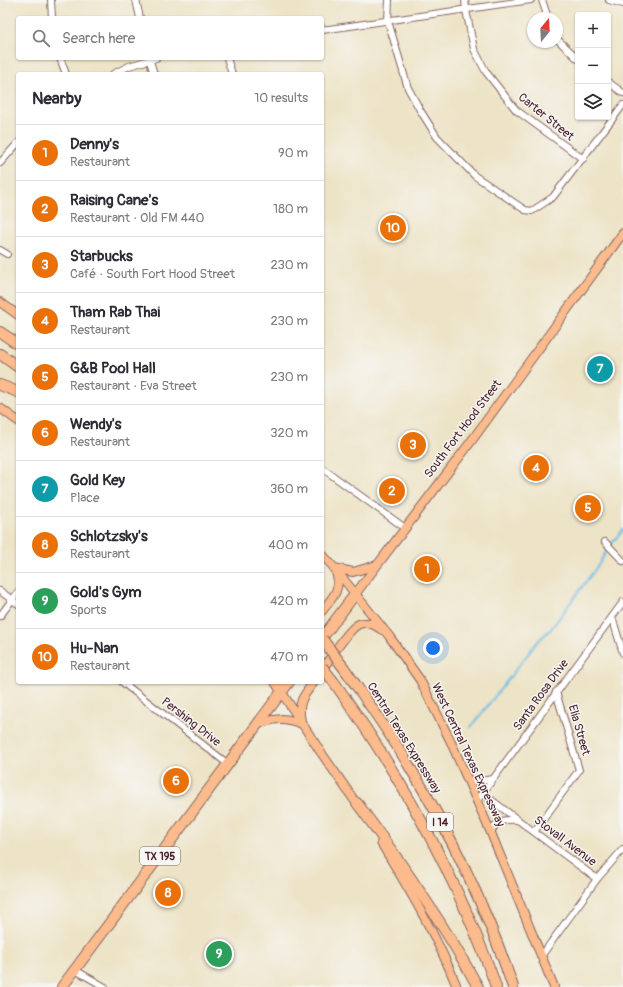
<!DOCTYPE html>
<html lang="en">
<head>
<meta charset="utf-8">
<style>
	body { margin:0; font-family:Pangolin,sans-serif; background:#f7f7f7; color:#2b2b33 }
	.controls { position:absolute; right:12px; top:12px; display:grid; overflow:hidden; border-radius:4px; box-shadow:0 1px 3px #0004 }
	.controls button { width:36px; height:36px; display:grid; place-items:center; padding:0; border:0; border-bottom:1px solid #e1e1e2; background:#fff; color:#2b2b33; font:20px sans-serif }
	.compass { position:absolute; left:527px; top:12px; width:36px; height:36px; border-radius:50%; background:#fff; box-shadow:0 1px 3px #0004; rotate:18deg }
	.you { position:absolute; left:433px; top:648px; width:14px; height:14px; margin:-10px; border:3px solid #fff; border-radius:50%; background:#1a73e8; box-shadow:0 0 0 6px #1a73e833 }
	.badge { display:grid; place-items:center; width:26px; height:26px; border-radius:50%; background:#7c3aed; color:#fff; font-size:13px; font-weight:700 }
	.pin { position:absolute; translate:-50% -50%; border:2px solid #fff; box-shadow:0 1px 4px #0006 }
	.list { margin:0; padding:0; list-style:none }
	h2 { display:flex; justify-content:space-between; align-items:center; height:52px; margin:0; padding:0 16px; font-size:17px }
	h2 small { font-size:13px; font-weight:400; color:#7c7c81 }
	.list li { display:grid; grid-template-columns:26px 1fr auto; gap:12px; align-items:center; box-sizing:border-box; height:56px; padding:0 16px; border-top:1px solid #e1e1e2 }
	.list b { display:block; font-size:15px; white-space:nowrap }
	.list p { margin:0; font-size:13px; white-space:nowrap; color:#7c7c81 }
	.list em { font-size:13px; font-style:normal; color:#7c7c81 }
	.icon { flex:none; width:22px; height:22px; fill:none; stroke:currentColor; stroke-width:2; stroke-linecap:round; stroke-linejoin:round }
	.map { position:relative; flex:none; width:623px; height:987px; overflow:hidden }
	.search { position:absolute; background:#fff; box-shadow:0 1px 3px #0004; left:16px; top:16px; width:308px; height:44px; display:flex; align-items:center; gap:10px; box-sizing:border-box; padding:0 14px; border-radius:4px; color:#7c7c81; font-size:15px }
	.panel { position:absolute; background:#fff; box-shadow:0 1px 3px #0004; left:16px; top:72px; width:308px; height:612px; border-radius:4px }
	.map>svg:first-child { display:block }
	.lines { fill:none; stroke-linecap:round; stroke-linejoin:round }
	.stream { stroke:#6bbce6; stroke-width:2 }
	.minor-casing { stroke:#836461; stroke-width:8 }
	.major-casing { stroke:#836461; stroke-width:10 }
	.highway-casing { stroke:#836461; stroke-width:12 }
	.minor { stroke:#fff; stroke-width:6 }
	.major { stroke:#fbbb8c; stroke-width:8 }
	.highway { stroke:#fbbb8c; stroke-width:10 }
	.highway-bridge-casing { stroke:#836461; stroke-width:12; stroke-linecap:butt }
	.highway-bridge { stroke:#fbbb8c; stroke-width:10 }
	.labels { text-anchor:middle; dominant-baseline:central; stroke-width:3; stroke-linejoin:round; paint-order:stroke }
	.shield { fill:#f6f6f2; stroke:#7e6067; stroke-width:1 }
	.shield-label { font-size:11px; font-weight:bold; fill:#4a1f2b }
	.street-label { font-size:12px; fill:#4a1f2b; stroke:#f6f6f2 }
</style>
</head>
<body>
<div class="map">
<svg width="623" height="987" viewBox="0 0 623 987">
	<rect width="100%" height="100%" fill="#f6f6f2"/>
	<filter id="ink" filterUnits="userSpaceOnUse"><feTurbulence type="fractalNoise" baseFrequency=".025" numOctaves="2"/><feDisplacementMap in="SourceGraphic" scale="8" xChannelSelector="R" yChannelSelector="G"/><feConvolveMatrix kernelMatrix="1 2 1 2 8 2 1 2 1" color-interpolation-filters="sRGB"/></filter>
	<filter id="wash" filterUnits="userSpaceOnUse"><feTurbulence type="fractalNoise" baseFrequency=".012" numOctaves="4" result="noise"/><feDisplacementMap in="SourceGraphic" scale="16" xChannelSelector="R" yChannelSelector="G"/><feGaussianBlur stdDeviation="0.9" result="paint"/><feColorMatrix in="noise" values="0 0 0 0 0 0 0 0 0 0 0 0 0 0 0 0 0 1.4 0 .05"/><feComposite in="paint" operator="in"/></filter>
	<g filter="url(#wash)">
		<rect width="100%" height="100%" fill="#ede3c6"/>
		<g class="lines">
			<path class="stream" d="M 612,543 L 623,530
				M 471,727 L 538,641 L 551,629 L 599,564 L 607,550"/>
		</g>
	</g>
	<g filter="url(#ink)">
		<g class="lines">
			<defs>
				<path id="minor" d="M 51,0 L 52,18
					M 136,0 L 140,18
					M 389,0 L 388,21 L 408,88 L 420,110 L 437,137 L 475,176 L 525,210 L 532,211 L 553,197 L 623,105
					M 465,0 L 466,10 L 474,49 L 486,72 L 516,110 L 583,159
					M 542,0 L 548,18
					M 609,0 L 623,4
					M 322,30 L 531,0
					M 557,39 L 578,59
					M 60,58 L 66,74
					M 149,58 L 154,74
					M 227,58 L 232,74
					M 113,74 L 129,66 L 156,58
					M 608,82 L 623,93
					M 0,163 L 18,143
					M 0,250 L 7,254
					M 322,468 L 405,528
					M 605,542 L 623,561
					M 0,591 L 18,604
					M 0,616 L 18,592
					M 612,617 L 623,653
					M 122,682 L 228,764
					M 467,779 C 476,783 484,780 493,779
					M 482,793 L 597,879
					M 477,801 L 623,602
					M 534,832 L 579,770 L 556,692
					M 491,833 C 496,820 505,819 518,820
					M 542,955 L 597,879 L 623,849
					M 75,970 L 105,987"/>
				<path id="major" d="M 0,302 L 18,315
					M 0,408 L 18,421
					M 322,554 L 337,571 L 389,636 L 420,680 L 450,740 L 491,833 L 554,987
					M 334,568 L 353,572 L 377,565
					M 356,593 L 467,447 L 623,233
					M 322,611 C 332,598 342,590 336,572
					M 322,670 C 329,660 349,628 359,624 C 368,621 375,625 382,630
					M 275,682 L 320,751 L 359,807
					M 301,721 C 297,703 303,696 314,682
					M 258,724 C 276,718 284,717 302,724
					M 381,843 C 409,889 437,936 457,987"/>
				<path id="highway" d="M 0,332 L 18,344
					M 0,354 L 18,367
					M 0,385 L 18,392
					M 322,638 L 356,593
					M 344,668 C 366,700 389,731 408,764 C 451,834 487,910 513,987
					M 334,682 C 390,761 437,841 474,930 C 482,949 490,968 496,987
					M 357,803 C 401,862 443,922 478,987
					M 62,987 L 289,682"/>
			</defs>
			<use href="#minor" class="minor-casing"/>
			<use href="#major" class="major-casing"/>
			<use href="#highway" class="highway-casing"/>
			<use href="#minor" class="minor"/>
			<use href="#major" class="major"/>
			<use href="#highway" class="highway"/>
			<defs>
				<path id="highway-bridge" d="M 322,639 L 344,668
					M 322,667 L 334,682"/>
			</defs>
			<use href="#highway-bridge" class="highway-bridge-casing"/>
			<use href="#highway-bridge" class="highway-bridge"/>
		</g>
	</g>
	<g class="labels">
		<g class="shield">
			<rect x="427" y="813" width="26" height="18" rx="3"/>
			<rect x="140" y="847" width="40" height="18" rx="3"/>
		</g>
		<g class="shield-label">
			<text x="440" y="822">I 14</text>
			<text x="160" y="856">TX 195</text>
		</g>
		<g class="street-label">
			<text transform="translate(546 117) rotate(39)">Carter Street</text>
			<text transform="translate(463 429) rotate(-53)">South Fort Hood Street</text>
			<text transform="translate(541 695) rotate(-54)">Santa Rosa Drive</text>
			<text transform="translate(191 722) rotate(38)">Pershing Drive</text>
			<text transform="translate(579 730) rotate(74)">Elia Street</text>
			<text transform="translate(404 738) rotate(58)">Central Texas Expressway</text>
			<text transform="translate(468 755) rotate(65)">West Central Texas Expressway</text>
			<text transform="translate(565 841) rotate(37)">Stovall Avenue</text>
		</g>
	</g>
</svg>
<div class="controls">
<button>+</button>
<button>−</button>
<button><svg class="icon" aria-label="layers" viewBox="0 0 24 24"><path d="M12 4l9 5-9 5-9-5zM3 14l9 5 9-5"/></svg></button>
</div>
<svg class="compass" viewBox="-18 -18 36 36"><path d="M0-13l5 13h-10z" fill="#e53935"/><path d="M0 13l5-13h-10z" fill="#7c7c81"/></svg>
<div class="you"></div>
<div class="pin badge" style="left:427px;top:569px;background:#e8710a">1</div>
<div class="pin badge" style="left:392px;top:491px;background:#e8710a">2</div>
<div class="pin badge" style="left:413px;top:445px;background:#e8710a">3</div>
<div class="pin badge" style="left:536px;top:468px;background:#e8710a">4</div>
<div class="pin badge" style="left:588px;top:508px;background:#e8710a">5</div>
<div class="pin badge" style="left:176px;top:781px;background:#e8710a">6</div>
<div class="pin badge" style="left:600px;top:369px;background:#0f9aa8">7</div>
<div class="pin badge" style="left:168px;top:893px;background:#e8710a">8</div>
<div class="pin badge" style="left:219px;top:954px;background:#2e9e5b">9</div>
<div class="pin badge" style="left:393px;top:228px;background:#e8710a">10</div>
<div class="search"><svg class="icon" aria-label="search" viewBox="0 0 24 24"><circle cx="10" cy="10" r="6"/><path d="M15 15l6 6"/></svg>Search here</div>
<section class="panel">
<h2>Nearby<small>10 results</small></h2>
<ul class="list">
<li><span class="badge" style="background:#e8710a">1</span><div><b>Denny's</b><p>Restaurant</p></div><em>90 m</em></li>
<li><span class="badge" style="background:#e8710a">2</span><div><b>Raising Cane's</b><p>Restaurant · Old FM 440</p></div><em>180 m</em></li>
<li><span class="badge" style="background:#e8710a">3</span><div><b>Starbucks</b><p>Café · South Fort Hood Street</p></div><em>230 m</em></li>
<li><span class="badge" style="background:#e8710a">4</span><div><b>Tham Rab Thai</b><p>Restaurant</p></div><em>230 m</em></li>
<li><span class="badge" style="background:#e8710a">5</span><div><b>G&amp;B Pool Hall</b><p>Restaurant · Eva Street</p></div><em>230 m</em></li>
<li><span class="badge" style="background:#e8710a">6</span><div><b>Wendy's</b><p>Restaurant</p></div><em>320 m</em></li>
<li><span class="badge" style="background:#0f9aa8">7</span><div><b>Gold Key</b><p>Place</p></div><em>360 m</em></li>
<li><span class="badge" style="background:#e8710a">8</span><div><b>Schlotzsky's</b><p>Restaurant</p></div><em>400 m</em></li>
<li><span class="badge" style="background:#2e9e5b">9</span><div><b>Gold's Gym</b><p>Sports</p></div><em>420 m</em></li>
<li><span class="badge" style="background:#e8710a">10</span><div><b>Hu-Nan</b><p>Restaurant</p></div><em>470 m</em></li>
</ul>
</section>
</div>
</body>
</html>
